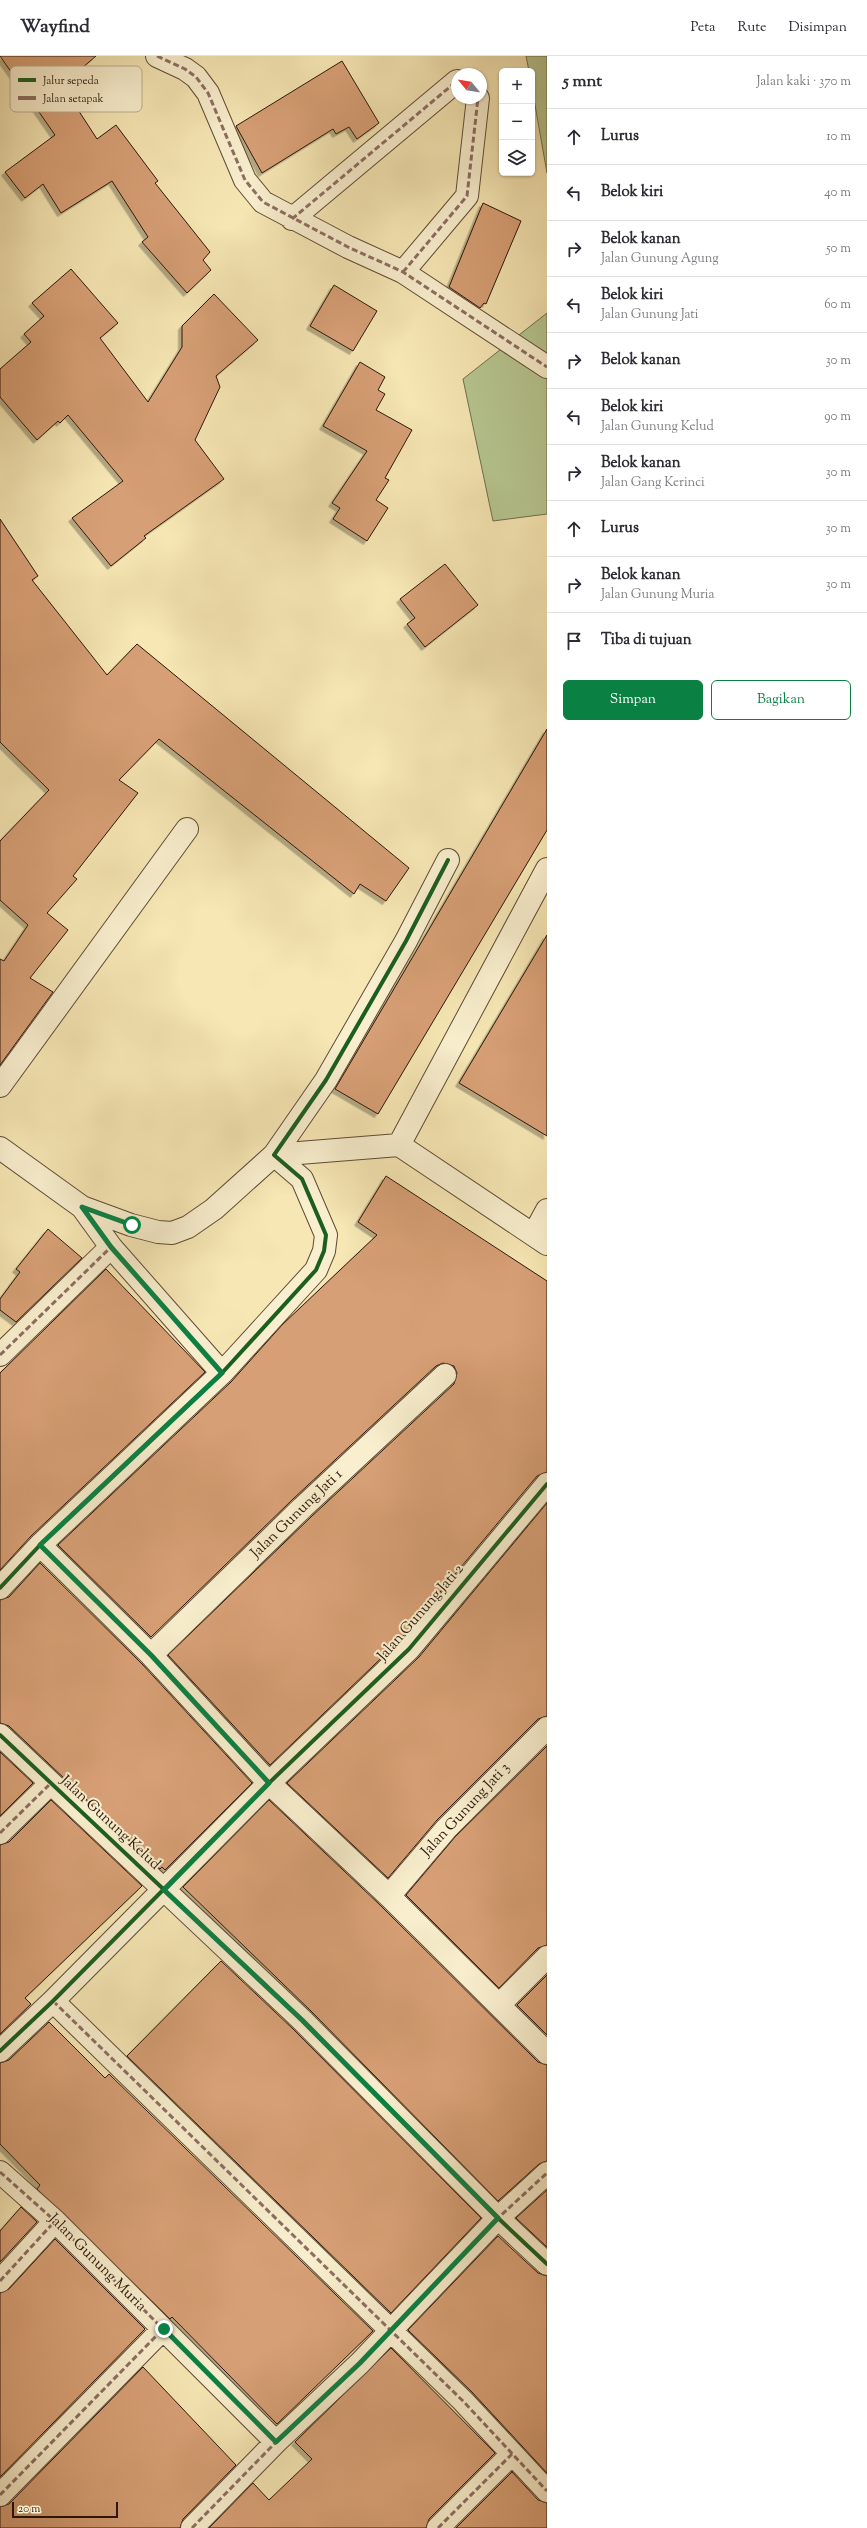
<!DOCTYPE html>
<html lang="id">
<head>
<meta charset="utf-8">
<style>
	body { margin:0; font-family:"Sorts Mill Goudy",serif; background:#f7f7f7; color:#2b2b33 }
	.controls { position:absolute; right:12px; top:12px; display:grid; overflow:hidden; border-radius:6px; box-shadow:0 1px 3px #0004 }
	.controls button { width:36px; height:36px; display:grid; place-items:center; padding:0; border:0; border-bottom:1px solid #e1e1e2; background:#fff; color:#2b2b33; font:20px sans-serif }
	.compass { position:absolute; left:451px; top:12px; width:36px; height:36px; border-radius:50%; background:#fff; box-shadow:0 1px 3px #0004; rotate:300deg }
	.scale { position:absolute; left:12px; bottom:10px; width:106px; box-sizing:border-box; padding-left:4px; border:2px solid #2d170b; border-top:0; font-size:11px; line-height:14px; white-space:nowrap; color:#2d170b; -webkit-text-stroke:3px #f9efce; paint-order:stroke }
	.stop { position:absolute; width:12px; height:12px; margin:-9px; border:3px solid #0b8043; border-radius:50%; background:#fff }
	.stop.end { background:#0b8043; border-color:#fff; box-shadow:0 1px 4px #0008 }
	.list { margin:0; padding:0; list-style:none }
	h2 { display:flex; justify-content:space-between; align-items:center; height:52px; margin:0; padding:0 16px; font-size:17px }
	h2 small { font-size:13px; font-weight:400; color:#7c7c81 }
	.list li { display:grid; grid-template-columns:26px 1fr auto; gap:12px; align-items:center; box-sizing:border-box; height:56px; padding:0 16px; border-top:1px solid #e1e1e2 }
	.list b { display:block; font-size:15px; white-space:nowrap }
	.list p { margin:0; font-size:13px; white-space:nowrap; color:#7c7c81 }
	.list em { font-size:13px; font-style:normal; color:#7c7c81 }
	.actions { display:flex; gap:8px; padding:12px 16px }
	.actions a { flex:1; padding:9px 0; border:1px solid #0b8043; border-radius:6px; text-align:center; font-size:14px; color:#0b8043 }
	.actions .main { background:#0b8043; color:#fff }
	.icon { flex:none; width:22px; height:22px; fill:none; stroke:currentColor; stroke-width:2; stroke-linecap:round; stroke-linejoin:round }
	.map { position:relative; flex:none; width:547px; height:2472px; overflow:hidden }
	header { display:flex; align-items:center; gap:24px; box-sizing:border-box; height:56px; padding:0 20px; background:#fff; border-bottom:1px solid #e1e1e2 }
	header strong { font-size:19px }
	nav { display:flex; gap:22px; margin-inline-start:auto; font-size:14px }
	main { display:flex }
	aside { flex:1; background:#fff }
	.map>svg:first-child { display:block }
	.green { fill:#b7c791; stroke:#726f4e }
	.building { fill:#d79f75; stroke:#2d170b; filter:url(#shadow) }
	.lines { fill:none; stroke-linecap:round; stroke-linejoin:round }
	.minor-casing { stroke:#5f4b35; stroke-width:24 }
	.minor { stroke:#f9efce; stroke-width:22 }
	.quiet { stroke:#8d6e63; stroke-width:3; stroke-dasharray:6 3; stroke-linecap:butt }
	.cycleway-casing { stroke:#f9efce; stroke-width:6 }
	.cycleway { stroke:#1b5e20; stroke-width:4 }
	.route { stroke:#0b8043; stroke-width:5 }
	.labels { text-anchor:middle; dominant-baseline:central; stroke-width:4; stroke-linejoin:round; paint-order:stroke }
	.street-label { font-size:15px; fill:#2d170b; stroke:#f9efce }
	.key { fill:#f9efce; stroke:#bcae94; stroke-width:1 }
	.key-label { font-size:11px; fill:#2d170b }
</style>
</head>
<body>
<header>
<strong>Wayfind</strong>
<nav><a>Peta</a><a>Rute</a><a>Disimpan</a></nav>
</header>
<main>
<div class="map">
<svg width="547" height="2472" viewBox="0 0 547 2472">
	<defs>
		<filter id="shadow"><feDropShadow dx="-3.5" dy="3.5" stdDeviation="0" flood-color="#0004"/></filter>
	</defs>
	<rect width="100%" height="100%" fill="#f6e7b4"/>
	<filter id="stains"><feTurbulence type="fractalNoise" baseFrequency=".005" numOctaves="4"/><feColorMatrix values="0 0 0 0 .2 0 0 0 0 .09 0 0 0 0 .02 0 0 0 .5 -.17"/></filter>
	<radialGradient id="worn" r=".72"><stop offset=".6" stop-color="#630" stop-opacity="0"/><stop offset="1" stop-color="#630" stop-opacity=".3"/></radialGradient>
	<path class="green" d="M 526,0 L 547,0 L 547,117 L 532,32 L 532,15 L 529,15 Z
		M 547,257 L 547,458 L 493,465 L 463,323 Z"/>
	<path class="building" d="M 0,0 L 96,0 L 62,29 L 97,83 L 116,69 L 158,125 L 155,127 L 210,196 L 203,204 L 211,214 L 187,237 L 142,186 L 148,181 L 112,125 L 61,157 L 43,128 L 25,142 L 5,116 L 55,79 Z
		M 342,5 L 379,67 L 357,83 L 349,71 L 336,78 L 333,73 L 262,117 L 236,70 Z
		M 483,147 L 521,165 L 486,248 L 484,247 L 480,252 L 449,231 Z
		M 71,213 L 118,267 L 100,282 L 148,346 L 182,291 L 182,270 L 214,238 L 258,284 L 216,320 L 220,331 L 195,384 L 224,423 L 144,480 L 146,482 L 111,510 L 72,462 L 123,425 L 68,359 L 60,367 L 58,365 L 37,384 L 0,341 L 0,313 L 31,286 L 24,278 L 44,260 L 32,247 Z
		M 334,229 L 377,255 L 353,295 L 310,270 Z
		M 360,306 L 385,321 L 378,334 L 385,338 L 376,354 L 412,374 L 385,422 L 389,424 L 376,444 L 388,452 L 367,485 L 333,463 L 340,452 L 332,447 L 367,395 L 323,370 Z
		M 0,463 L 38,520 L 32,524 L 107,619 L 137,588 L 409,812 L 386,845 L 360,828 L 354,838 L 159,683 L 119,724 L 138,737 L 73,820 L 77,823 L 47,857 L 68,874 L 30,922 L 53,936 L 0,1009 L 0,903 L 4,905 L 28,869 L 0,844 L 0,785 L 49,734 L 0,686 Z
		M 445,508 L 478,549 L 425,591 L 407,568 L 415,562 L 400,543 Z
		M 547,673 L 547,774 L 378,1058 L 335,1033 Z
		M 547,879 L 547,1080 L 459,1027 Z
		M 386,1120 L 547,1225 L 547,1416 L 537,1420 L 400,1584 L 270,1709 L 168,1599 L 311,1461 L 454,1328 L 457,1317 L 454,1310 L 443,1307 L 436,1310 L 293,1443 L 151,1581 L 58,1489 L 231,1326 L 282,1269 L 377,1179 L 358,1166 Z
		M 48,1173 L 82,1202 L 16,1266 L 0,1254 L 0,1243 L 20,1216 L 16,1213 Z
		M 106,1213 L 205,1316 L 31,1480 L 0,1514 L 0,1317 Z
		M 547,1447 L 547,1660 L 538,1663 L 437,1764 L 388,1822 L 287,1727 L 419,1601 Z
		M 40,1507 L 142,1608 L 252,1727 L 165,1814 L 162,1811 L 160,1813 L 9,1670 L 0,1667 L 0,1544 L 9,1541 Z
		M 547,1690 L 547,1889 L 538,1892 L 499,1932 L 406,1839 L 455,1781 Z
		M 0,1696 L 33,1727 L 0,1760 Z
		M 51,1744 L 142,1830 L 25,1942 L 31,1948 L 0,1978 L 0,1789 L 9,1786 Z
		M 269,1744 L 380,1849 L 538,2006 L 547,2009 L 547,2105 L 539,2108 L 498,2145 L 311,1955 L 183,1831 Z
		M 221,1905 L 293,1973 L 481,2162 L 391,2257 L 127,2000 Z
		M 547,1919 L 547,1979 L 517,1949 Z
		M 49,1966 L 105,2022 L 109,2018 L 373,2275 L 277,2368 L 172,2261 L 170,2263 L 37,2133 L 40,2129 L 0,2088 L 0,2007 L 9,2004 Z
		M 547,2134 L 547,2191 L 516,2162 Z
		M 21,2151 L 37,2166 L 0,2206 L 0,2175 Z
		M 498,2180 L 538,2217 L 547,2220 L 547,2417 L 472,2336 L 408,2274 Z
		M 55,2183 L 145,2273 L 0,2421 L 0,2237 L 9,2233 Z
		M 391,2292 L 495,2397 L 429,2463 L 426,2472 L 209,2472 L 253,2427 L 269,2444 L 312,2403 L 295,2386 Z
		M 143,2311 L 236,2409 L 183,2463 L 180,2472 L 0,2472 L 0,2451 L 9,2448 Z
		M 512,2416 L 538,2444 L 547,2447 L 547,2472 L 456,2472 Z"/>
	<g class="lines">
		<defs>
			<path id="minor" d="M 157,0 L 185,13 L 196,21 L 208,37 L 245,124 L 263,146 L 348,191 L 403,216 L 547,311
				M 292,163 L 457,25
				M 403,216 L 467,140 L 478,42
				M 0,1030 L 187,773
				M 399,1089 L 547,813
				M 0,1092 L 82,1151 L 131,1169 L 158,1176 L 172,1177 L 188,1171 L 214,1153 L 274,1099 L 399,1089 L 547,1188
				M 82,1151 L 111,1191 L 222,1317
				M 534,1178 L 547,1154
				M 0,1299 L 111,1191
				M 40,1489 L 151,1599 L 269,1727 L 389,1840 L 547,1997
				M 0,1532 L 40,1489 L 222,1317 L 316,1214 L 324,1195 L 326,1179 L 302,1123 L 274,1099 L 326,1024 L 406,885 L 448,804
				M 151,1599 L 302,1452 L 445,1319
				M 0,1679 L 302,1964 L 498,2162 L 547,2208
				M 0,1777 L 50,1728
				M 389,1840 L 446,1773 L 547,1672
				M 53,1945 L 463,2345 L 547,2435
				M 499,1949 L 547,1901
				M 0,1995 L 53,1945 L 269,1727 L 409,1593 L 547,1428
				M 0,2116 L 55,2165 L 276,2386
				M 0,2225 L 55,2165
				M 0,2439 L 163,2273
				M 192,2472 L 276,2386 L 360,2307 L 498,2162 L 547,2117
				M 438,2472 L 512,2398"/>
		</defs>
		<use href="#minor" class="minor-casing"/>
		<use href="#minor" class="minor"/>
		<path class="quiet" d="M 157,0 L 185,13 L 196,21 L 208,37 L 245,124 L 263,146 L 348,191 L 403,216 L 547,311
			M 292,163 L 457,25
			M 403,216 L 467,140 L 478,42
			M 82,1151 L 111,1191 L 222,1317
			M 0,1299 L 111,1191
			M 0,1777 L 50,1728
			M 53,1945 L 463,2345 L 547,2435
			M 0,2116 L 55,2165 L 276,2386
			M 0,2225 L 55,2165
			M 0,2439 L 163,2273
			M 192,2472 L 276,2386 L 360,2307 L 498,2162 L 547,2117
			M 438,2472 L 512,2398"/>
		<defs>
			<path id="cycleway" d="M 0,1532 L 40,1489 L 222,1317 L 316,1214 L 324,1195 L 326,1179 L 302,1123 L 274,1099 L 326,1024 L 406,885 L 448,804
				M 0,1679 L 302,1964 L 498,2162 L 547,2208
				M 0,1995 L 53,1945 L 269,1727 L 409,1593 L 547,1428"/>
		</defs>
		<use href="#cycleway" class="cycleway-casing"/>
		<use href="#cycleway" class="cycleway"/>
	</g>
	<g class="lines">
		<path class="route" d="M 132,1169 L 82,1151 L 111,1191 L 222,1317 L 40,1489 L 151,1599 L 269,1727 L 164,1834 L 302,1964 L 498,2162 L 360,2307 L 276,2386 L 164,2273"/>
	</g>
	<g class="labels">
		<g class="street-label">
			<text transform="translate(297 1458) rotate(-44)">Jalan Gunung Jati 1</text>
			<text transform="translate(421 1557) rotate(-49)">Jalan Gunung Jati 2</text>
			<text transform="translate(466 1754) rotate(-47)">Jalan Gunung Jati 3</text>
			<text transform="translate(110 1767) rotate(43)">Jalan Gunung Kelud</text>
			<text transform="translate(97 2207) rotate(45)">Jalan Gunung Muria</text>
		</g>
	</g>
	<rect x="10" y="10" width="132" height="46" rx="6" class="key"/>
	<rect x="18" y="22" width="18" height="4" fill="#1b5e20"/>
	<rect x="18" y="40" width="18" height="4" fill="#8d6e63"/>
	<g class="key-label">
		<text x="43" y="28">Jalur sepeda</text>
		<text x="43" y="46">Jalan setapak</text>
	</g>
	<rect width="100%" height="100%" filter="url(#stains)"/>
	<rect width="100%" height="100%" fill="url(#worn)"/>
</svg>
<div class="controls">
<button>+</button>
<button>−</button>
<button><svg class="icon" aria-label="layers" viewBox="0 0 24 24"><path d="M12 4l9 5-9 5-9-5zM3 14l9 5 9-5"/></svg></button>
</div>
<svg class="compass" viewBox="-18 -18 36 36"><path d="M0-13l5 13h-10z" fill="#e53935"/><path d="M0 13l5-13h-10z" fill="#7c7c81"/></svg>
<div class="scale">20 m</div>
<div class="stop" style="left:132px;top:1169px"></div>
<div class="stop end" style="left:164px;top:2273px"></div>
</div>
<aside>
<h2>5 mnt<small>Jalan kaki · 370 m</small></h2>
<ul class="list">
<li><svg class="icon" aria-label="ahead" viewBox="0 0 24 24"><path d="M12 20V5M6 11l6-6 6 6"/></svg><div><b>Lurus</b></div><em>10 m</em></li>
<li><svg class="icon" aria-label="left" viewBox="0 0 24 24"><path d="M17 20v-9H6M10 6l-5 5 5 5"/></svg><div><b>Belok kiri</b></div><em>40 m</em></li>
<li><svg class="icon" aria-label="right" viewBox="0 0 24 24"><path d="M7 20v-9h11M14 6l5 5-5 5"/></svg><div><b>Belok kanan</b><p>Jalan Gunung Agung</p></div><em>50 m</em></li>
<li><svg class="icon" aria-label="left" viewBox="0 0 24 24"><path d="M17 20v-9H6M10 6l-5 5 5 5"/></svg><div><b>Belok kiri</b><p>Jalan Gunung Jati</p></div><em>60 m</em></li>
<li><svg class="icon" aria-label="right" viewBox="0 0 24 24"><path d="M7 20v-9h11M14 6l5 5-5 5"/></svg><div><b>Belok kanan</b></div><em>30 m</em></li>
<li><svg class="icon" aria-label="left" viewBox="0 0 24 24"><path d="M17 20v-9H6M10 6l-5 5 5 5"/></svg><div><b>Belok kiri</b><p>Jalan Gunung Kelud</p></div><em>90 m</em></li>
<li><svg class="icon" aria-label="right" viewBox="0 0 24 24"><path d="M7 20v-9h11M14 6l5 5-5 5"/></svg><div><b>Belok kanan</b><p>Jalan Gang Kerinci</p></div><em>30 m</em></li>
<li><svg class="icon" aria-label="ahead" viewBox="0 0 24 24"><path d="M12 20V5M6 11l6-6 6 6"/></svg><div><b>Lurus</b></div><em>30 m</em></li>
<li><svg class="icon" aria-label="right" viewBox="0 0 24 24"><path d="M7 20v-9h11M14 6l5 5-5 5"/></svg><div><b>Belok kanan</b><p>Jalan Gunung Muria</p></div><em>30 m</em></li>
<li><svg class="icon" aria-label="arrive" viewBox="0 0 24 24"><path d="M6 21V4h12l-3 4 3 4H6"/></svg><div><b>Tiba di tujuan</b></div></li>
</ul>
<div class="actions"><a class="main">Simpan</a><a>Bagikan</a></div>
</aside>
</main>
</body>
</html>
